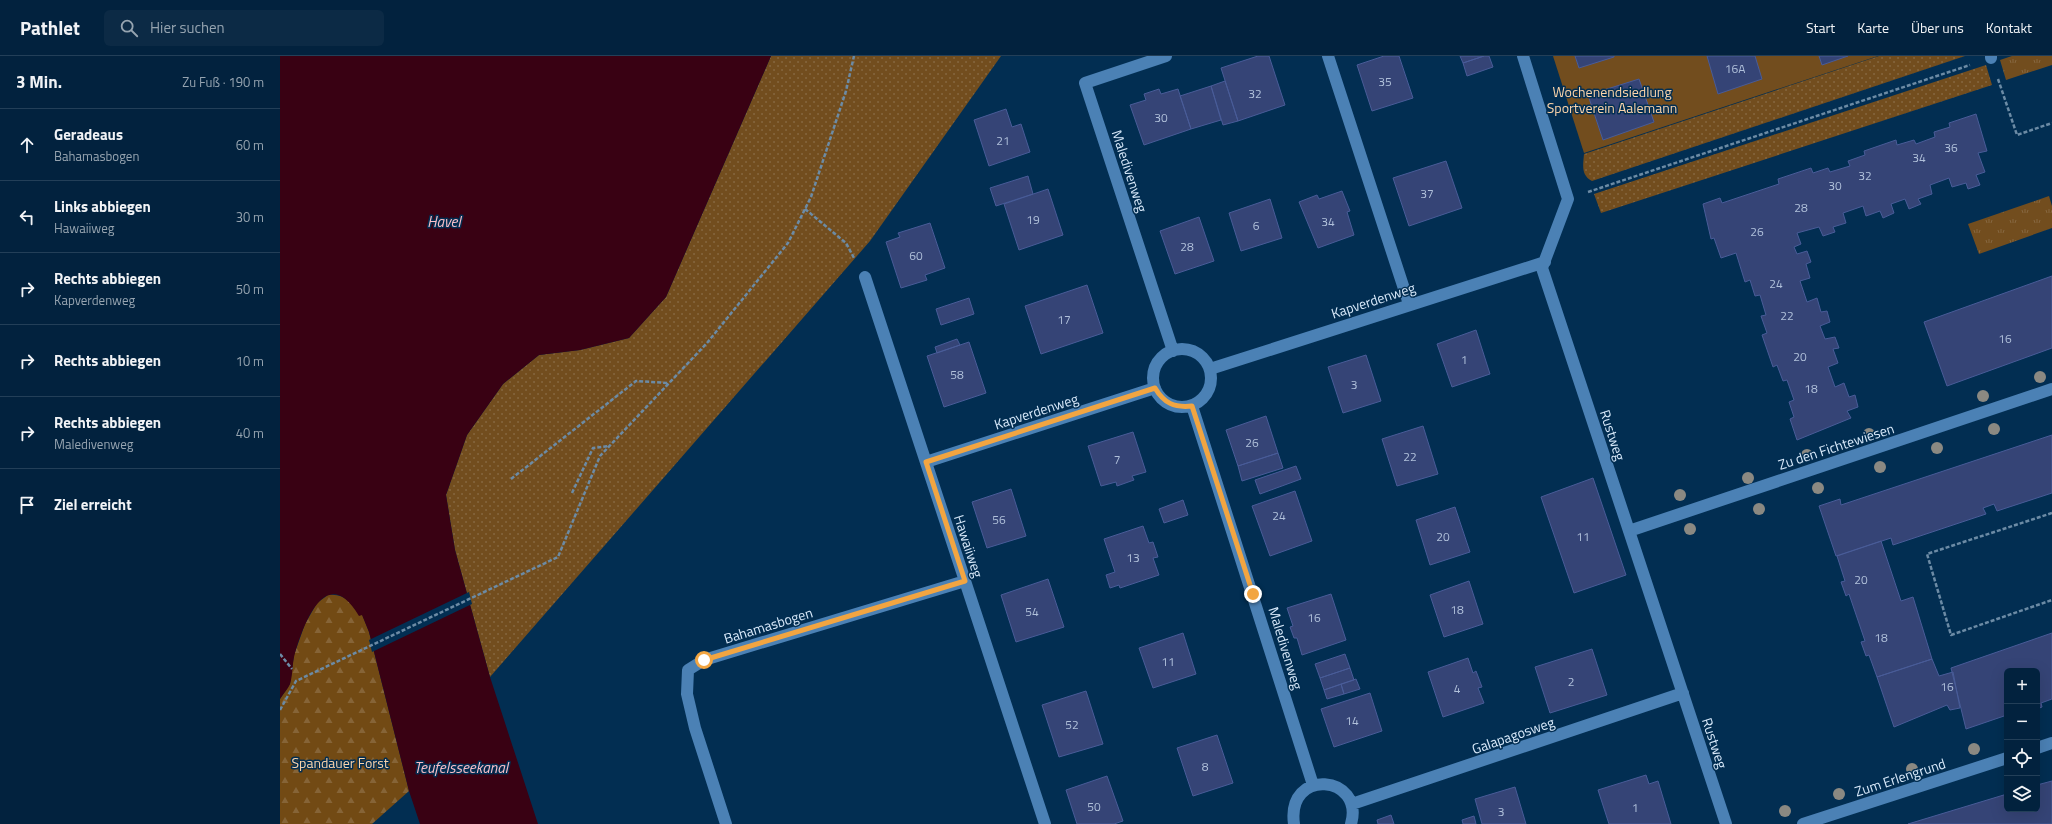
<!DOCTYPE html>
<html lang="de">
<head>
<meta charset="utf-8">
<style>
	body { margin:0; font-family:"Titillium Web",sans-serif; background:#0c2a45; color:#f1f3f6 }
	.controls { position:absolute; right:12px; bottom:12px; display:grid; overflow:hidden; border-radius:6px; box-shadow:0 4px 16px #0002 }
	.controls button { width:36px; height:36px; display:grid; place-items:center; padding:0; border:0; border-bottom:1px solid #233f58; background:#02223e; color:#f1f3f6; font:20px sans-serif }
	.stop { position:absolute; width:12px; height:12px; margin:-9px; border:3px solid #f2a541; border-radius:50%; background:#fff }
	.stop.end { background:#f2a541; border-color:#fff; box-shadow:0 1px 4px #0008 }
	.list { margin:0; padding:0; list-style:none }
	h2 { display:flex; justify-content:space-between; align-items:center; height:52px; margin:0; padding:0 16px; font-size:17px }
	h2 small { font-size:13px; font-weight:400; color:#96a4b0 }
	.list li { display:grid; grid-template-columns:26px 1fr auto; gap:12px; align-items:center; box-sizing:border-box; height:72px; padding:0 16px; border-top:1px solid #233f58 }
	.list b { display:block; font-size:15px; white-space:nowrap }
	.list p { margin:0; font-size:13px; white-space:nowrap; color:#96a4b0 }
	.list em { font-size:13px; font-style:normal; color:#96a4b0 }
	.icon { flex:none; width:22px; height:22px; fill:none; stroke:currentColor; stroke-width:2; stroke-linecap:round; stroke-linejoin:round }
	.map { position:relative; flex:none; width:1772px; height:768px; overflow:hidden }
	header { display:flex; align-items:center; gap:24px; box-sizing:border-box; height:56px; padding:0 20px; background:#02223e; border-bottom:1px solid #233f58 }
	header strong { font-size:19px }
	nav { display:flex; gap:22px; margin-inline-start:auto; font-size:14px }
	.search { width:280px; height:36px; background:#0c2a45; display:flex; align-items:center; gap:10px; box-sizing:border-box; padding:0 14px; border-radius:6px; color:#96a4b0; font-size:15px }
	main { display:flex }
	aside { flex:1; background:#02223e }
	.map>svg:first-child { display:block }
	.grass { fill:url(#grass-dots) }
	.forest { fill:url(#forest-firs) }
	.park { fill:url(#park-tufts) }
	.garden { fill:#724d1e }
	.water { fill:#390113 }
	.pier { fill:#022e52 }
	.building { fill:#354476; stroke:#495c98 }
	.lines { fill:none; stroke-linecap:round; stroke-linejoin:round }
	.path { stroke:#6c8ba5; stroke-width:2.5; stroke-dasharray:4 2; stroke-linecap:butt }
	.minor { stroke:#4b81b5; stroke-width:12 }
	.tree { fill:#8b8982 }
	.route { stroke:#f2a541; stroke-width:5 }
	.labels { text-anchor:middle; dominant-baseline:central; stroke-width:3; stroke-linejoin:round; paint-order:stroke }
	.number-label { font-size:12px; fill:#b0c0da }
	.park-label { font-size:14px; fill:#fbd4aa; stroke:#022e52 }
	.street-label { font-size:14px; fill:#d9eafb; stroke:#022e52 }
	.water-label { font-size:15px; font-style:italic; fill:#fbbfc8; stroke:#022e52 }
</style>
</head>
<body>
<header>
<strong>Pathlet</strong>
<div class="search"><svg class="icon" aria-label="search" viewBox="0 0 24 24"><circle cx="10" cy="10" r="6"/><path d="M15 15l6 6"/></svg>Hier suchen</div>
<nav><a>Start</a><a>Karte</a><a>Über uns</a><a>Kontakt</a></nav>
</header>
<main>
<aside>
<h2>3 Min.<small>Zu Fuß · 190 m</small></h2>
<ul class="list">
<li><svg class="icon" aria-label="ahead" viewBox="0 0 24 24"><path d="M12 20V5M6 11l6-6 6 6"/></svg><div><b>Geradeaus</b><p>Bahamasbogen</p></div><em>60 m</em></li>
<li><svg class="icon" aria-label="left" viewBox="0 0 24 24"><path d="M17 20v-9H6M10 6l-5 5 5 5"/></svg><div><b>Links abbiegen</b><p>Hawaiiweg</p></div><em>30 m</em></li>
<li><svg class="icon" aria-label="right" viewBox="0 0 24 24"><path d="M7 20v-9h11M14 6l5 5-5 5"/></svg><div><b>Rechts abbiegen</b><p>Kapverdenweg</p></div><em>50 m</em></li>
<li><svg class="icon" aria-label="right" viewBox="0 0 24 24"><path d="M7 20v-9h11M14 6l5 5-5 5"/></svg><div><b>Rechts abbiegen</b></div><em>10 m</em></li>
<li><svg class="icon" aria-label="right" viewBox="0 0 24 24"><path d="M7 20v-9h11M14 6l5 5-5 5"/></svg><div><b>Rechts abbiegen</b><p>Maledivenweg</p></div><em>40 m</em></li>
<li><svg class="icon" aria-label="arrive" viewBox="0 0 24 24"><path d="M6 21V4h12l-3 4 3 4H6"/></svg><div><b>Ziel erreicht</b></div></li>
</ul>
</aside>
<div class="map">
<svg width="1772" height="768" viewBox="0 0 1772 768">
	<defs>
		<pattern id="grass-dots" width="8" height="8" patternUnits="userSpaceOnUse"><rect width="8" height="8" fill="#724d1e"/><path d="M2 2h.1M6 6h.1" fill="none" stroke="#866740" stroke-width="1.8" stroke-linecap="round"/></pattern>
		<pattern id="forest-firs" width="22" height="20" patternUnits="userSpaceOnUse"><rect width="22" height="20" fill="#724a14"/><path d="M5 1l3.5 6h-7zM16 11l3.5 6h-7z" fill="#866437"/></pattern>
		<pattern id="park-tufts" width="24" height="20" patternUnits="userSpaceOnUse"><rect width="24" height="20" fill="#724d1e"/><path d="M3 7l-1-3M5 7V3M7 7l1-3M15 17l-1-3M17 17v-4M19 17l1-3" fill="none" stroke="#866740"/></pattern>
	</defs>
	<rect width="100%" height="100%" fill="#022e52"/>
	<path class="grass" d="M 491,0 L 721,0 L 590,185 L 210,621 L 175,494 L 166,439 L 187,379 L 223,328 L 259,299 L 300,294 L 349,282 L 386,241 Z
		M 1599,0 L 1685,0 L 1312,125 C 1301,119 1303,110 1304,98 Z
		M 1706,9 L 1712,29 L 1321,157 L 1314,138 Z"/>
	<path class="forest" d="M 48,539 C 64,537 72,547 79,559 L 82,558 L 89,576 L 129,735 L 92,768 L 0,768 L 0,643 L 10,628 L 14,599 L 25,568 L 37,547 Z"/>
	<path class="park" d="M 1732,0 L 1772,0 L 1772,9 L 1726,24 L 1720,4 Z
		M 1769,140 L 1772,150 L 1772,172 L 1699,198 L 1688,168 Z"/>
	<path class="garden" d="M 1273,0 L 1598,0 L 1304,97 Z"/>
	<path class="water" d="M 0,0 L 491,0 L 386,241 L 349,282 L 300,294 L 259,299 L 223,328 L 187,379 L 166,439 L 175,494 L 210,621 L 258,768 L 140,768 L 129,735 L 89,576 L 82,559 L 79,560 C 47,506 24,566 15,597 C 12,607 13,618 10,628 C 8,633 3,638 0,643 Z"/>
	<path class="pier" d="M 189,536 L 192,548 L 92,596 L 89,584 Z"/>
	<path class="building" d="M 978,0 L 989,0 L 1005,49 L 958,65 L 941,12 Z
		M 1104,0 L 1119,0 L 1133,42 L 1092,55 L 1077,9 Z
		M 1180,0 L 1204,0 L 1183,7 Z
		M 1204,0 L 1209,0 L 1213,11 L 1187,20 L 1183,7 Z
		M 1295,0 L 1334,0 L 1334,1 L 1299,12 Z
		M 1427,0 L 1475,0 L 1482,23 L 1438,38 Z
		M 1539,0 L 1568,0 L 1542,9 Z
		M 1359,23 L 1374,66 L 1323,84 L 1308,39 Z
		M 945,25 L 958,65 L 943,69 L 931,30 Z
		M 931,30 L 941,64 L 911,73 L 900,40 Z
		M 879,33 L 881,38 L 898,33 L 911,73 L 864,89 L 850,49 L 866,44 L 864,38 Z
		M 726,53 L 732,71 L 741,68 L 750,96 L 709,110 L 694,64 Z
		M 1696,58 L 1707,95 L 1698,97 L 1705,116 L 1696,119 L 1700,129 L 1688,133 L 1686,127 L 1672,131 L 1669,122 L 1650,129 L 1652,138 L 1638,143 L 1641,148 L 1629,153 L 1625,143 L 1611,148 L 1614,157 L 1603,162 L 1600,155 L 1586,160 L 1583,150 L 1563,157 L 1566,167 L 1553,171 L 1555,176 L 1543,180 L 1539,171 L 1517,177 L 1521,188 L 1514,191 L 1517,198 L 1527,195 L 1531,206 L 1526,208 L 1530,222 L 1520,225 L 1527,246 L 1537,242 L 1541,256 L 1547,255 L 1550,266 L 1540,270 L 1545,283 L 1555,281 L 1559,292 L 1553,293 L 1558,307 L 1548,311 L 1555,331 L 1564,327 L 1569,341 L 1575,339 L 1578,351 L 1567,355 L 1571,362 L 1517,384 L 1510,363 L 1514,361 L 1509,346 L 1514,344 L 1507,324 L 1503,325 L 1497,309 L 1493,311 L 1482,279 L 1487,277 L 1481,260 L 1486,259 L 1480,239 L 1475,240 L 1470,224 L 1465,226 L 1456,197 L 1441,202 L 1434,182 L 1431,183 L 1423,148 L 1440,142 L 1442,147 L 1499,128 L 1498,123 L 1531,112 L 1533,117 L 1548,112 L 1550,116 L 1570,110 L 1568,105 L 1585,99 L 1584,95 L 1616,84 L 1617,89 L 1634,84 L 1636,88 L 1655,81 L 1654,76 L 1670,71 L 1669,67 Z
		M 1166,105 L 1182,152 L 1129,170 L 1113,122 Z
		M 748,120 L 753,138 L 716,150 L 710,132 Z
		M 768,133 L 783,179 L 739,194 L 724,148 Z
		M 1062,135 L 1070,155 L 1067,156 L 1074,179 L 1038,192 L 1019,146 L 1037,139 L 1039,143 Z
		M 990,143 L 1002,182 L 961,195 L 949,157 Z
		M 919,161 L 934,205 L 895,218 L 880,175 Z
		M 650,167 L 665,212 L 645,219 L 647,224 L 621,232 L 606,186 L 620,181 L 618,177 Z
		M 1772,220 L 1772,292 L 1667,330 L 1644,266 Z
		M 807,229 L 823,277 L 761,298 L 745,250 Z
		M 689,242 L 694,258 L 661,269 L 656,253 Z
		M 1196,274 L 1210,318 L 1172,331 L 1157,288 Z
		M 677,283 L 680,289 L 657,297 L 655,291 Z
		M 689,286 L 706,337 L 664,351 L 647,300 Z
		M 1086,299 L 1101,345 L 1063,357 L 1048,311 Z
		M 986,360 L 998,397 L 958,410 L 946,374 Z
		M 1143,370 L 1158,418 L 1117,430 L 1102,383 Z
		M 853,376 L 866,416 L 852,420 L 854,424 L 837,430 L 836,426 L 821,430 L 808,390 Z
		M 1772,379 L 1772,437 L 1717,455 L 1714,448 L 1703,452 L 1706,458 L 1613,489 L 1611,482 L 1556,500 L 1539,450 L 1560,443 L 1561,449 Z
		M 998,397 L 1003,412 L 962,425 L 958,410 Z
		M 1016,410 L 1021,423 L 980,438 L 975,424 Z
		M 1313,422 L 1346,519 L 1294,537 L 1261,441 Z
		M 731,433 L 746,480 L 707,492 L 692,446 Z
		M 1015,435 L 1032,485 L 990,500 L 972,450 Z
		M 903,444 L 908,459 L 884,467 L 879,453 Z
		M 1175,451 L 1190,496 L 1150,509 L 1136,464 Z
		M 863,470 L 869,487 L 873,486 L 878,501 L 873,502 L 879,519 L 840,532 L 839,529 L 830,532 L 826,519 L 835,516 L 824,483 Z
		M 1601,485 L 1621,545 L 1633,541 L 1652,603 L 1597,621 L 1589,599 L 1586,600 L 1581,586 L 1585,585 L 1569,538 L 1566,540 L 1561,526 L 1565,525 L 1557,500 Z
		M 768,523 L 784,571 L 736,586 L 721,539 Z
		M 1189,525 L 1203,568 L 1164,581 L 1150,539 Z
		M 1051,538 L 1066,584 L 1022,599 L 1017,582 L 1014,582 L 1010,571 L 1013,570 L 1007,552 Z
		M 903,577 L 916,618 L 873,632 L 859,592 Z
		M 1772,577 L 1772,643 L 1761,647 L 1762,651 L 1757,653 L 1757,615 L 1727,615 L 1727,659 L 1686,673 L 1671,612 Z
		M 1312,593 L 1327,639 L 1270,657 L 1255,611 Z
		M 1065,598 L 1070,612 L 1040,622 L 1035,608 Z
		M 1188,602 L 1193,617 L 1196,615 L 1202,631 L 1198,632 L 1204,647 L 1163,661 L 1148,616 Z
		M 1652,603 L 1659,620 L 1673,616 L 1680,652 L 1670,654 L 1667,649 L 1614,671 L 1597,621 Z
		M 1070,612 L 1074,624 L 1044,634 L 1040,622 Z
		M 1076,623 L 1080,633 L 1064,638 L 1061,628 Z
		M 1061,628 L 1064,638 L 1047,643 L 1044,634 Z
		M 806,635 L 823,688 L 779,701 L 762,649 Z
		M 1090,637 L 1102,675 L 1054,691 L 1041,653 Z
		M 937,679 L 953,727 L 913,740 L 897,692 Z
		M 1366,719 L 1369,728 L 1378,725 L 1391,768 L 1329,768 L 1318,734 Z
		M 827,720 L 843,765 L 834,768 L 797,768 L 786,734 Z
		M 1772,725 L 1772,768 L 1628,768 L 1727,738 L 1727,753 L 1757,753 L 1757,729 Z
		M 1235,731 L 1246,768 L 1202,768 L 1195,743 Z
		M 1111,759 L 1114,768 L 1098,768 L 1097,764 Z
		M 1194,760 L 1196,768 L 1183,768 L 1182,764 Z"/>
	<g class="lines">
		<path class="path" d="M 1718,23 L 1737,79 L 1772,67
			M 1308,136 L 1690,9
			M 525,153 L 566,187 L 574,202
			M 231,423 L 356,325 L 388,327
			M 292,437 L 313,392 L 329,390
			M 1772,457 L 1647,498 L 1671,579 L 1772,544
			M 0,598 L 12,613
			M 0,654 L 16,625 L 278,501 L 320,400 L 427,287 L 508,187 L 531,141 L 566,35 L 574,0"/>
		<path class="minor" d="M 886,0 L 805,27 L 893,295
			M 1048,0 L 1129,248
			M 1243,0 L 1288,143 L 1262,212 L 1446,768
			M 1711,0 L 1711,2
			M 585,221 L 765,768
			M873 322a29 29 0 1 1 58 0a29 29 0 1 1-58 0Z
			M 930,313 L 1265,206
			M 912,350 L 1033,729
			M 646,406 L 875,332
			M 1349,475 L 1772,333
			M 1757,692 L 1772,687
			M 1072,748 L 1403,637
			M 446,768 L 415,672 L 407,638 L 408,614 L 424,604 L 685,525
			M 1014,768 C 1006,711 1085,719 1071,768
			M 1523,768 L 1727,702"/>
	</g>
	<g class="tree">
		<circle cx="1760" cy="321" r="6"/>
		<circle cx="1703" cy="340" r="6"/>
		<circle cx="1714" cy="373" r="6"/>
		<circle cx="1589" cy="378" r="6"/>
		<circle cx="1657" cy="392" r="6"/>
		<circle cx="1527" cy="399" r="6"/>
		<circle cx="1600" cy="411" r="6"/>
		<circle cx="1468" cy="422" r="6"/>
		<circle cx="1538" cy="432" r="6"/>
		<circle cx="1400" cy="439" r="6"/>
		<circle cx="1479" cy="453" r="6"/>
		<circle cx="1410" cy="473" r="6"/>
		<circle cx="1694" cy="693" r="6"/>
		<circle cx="1632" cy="713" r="6"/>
		<circle cx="1559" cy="738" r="6"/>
		<circle cx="1505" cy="755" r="6"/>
	</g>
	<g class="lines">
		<path class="route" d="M 424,604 L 685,525 L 646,406 L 875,332 C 884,347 894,352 912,350 L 973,538"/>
	</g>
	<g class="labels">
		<g class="number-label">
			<text x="1455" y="12">16A</text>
			<text x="1105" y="25">35</text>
			<text x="975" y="37">32</text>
			<text x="881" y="61">30</text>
			<text x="723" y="84">21</text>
			<text x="1671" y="91">36</text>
			<text x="1639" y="101">34</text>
			<text x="1585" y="119">32</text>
			<text x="1555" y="129">30</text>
			<text x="1147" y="137">37</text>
			<text x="1521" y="151">28</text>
			<text x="753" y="163">19</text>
			<text x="1048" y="165">34</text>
			<text x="976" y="169">6</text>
			<text x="1477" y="175">26</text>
			<text x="907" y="190">28</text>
			<text x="636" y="199">60</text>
			<text x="1496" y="227">24</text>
			<text x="1507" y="259">22</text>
			<text x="784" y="263">17</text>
			<text x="1725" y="282">16</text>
			<text x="1520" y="300">20</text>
			<text x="1184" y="303">1</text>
			<text x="677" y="318">58</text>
			<text x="1074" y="328">3</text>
			<text x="1531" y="332">18</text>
			<text x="972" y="386">26</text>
			<text x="1130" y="400">22</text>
			<text x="837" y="403">7</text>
			<text x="999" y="459">24</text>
			<text x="719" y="463">56</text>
			<text x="1163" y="480">20</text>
			<text x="1303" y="480">11</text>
			<text x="853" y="501">13</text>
			<text x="1581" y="523">20</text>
			<text x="1177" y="553">18</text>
			<text x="752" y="555">54</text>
			<text x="1034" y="561">16</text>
			<text x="1601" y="581">18</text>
			<text x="888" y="605">11</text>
			<text x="1291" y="625">2</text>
			<text x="1667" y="630">16</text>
			<text x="1177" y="632">4</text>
			<text x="1072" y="664">14</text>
			<text x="792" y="668">52</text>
			<text x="925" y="710">8</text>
			<text x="814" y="750">50</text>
			<text x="1355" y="751">1</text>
			<text x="1221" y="755">3</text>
		</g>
		<g class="park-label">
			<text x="1332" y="35">Wochenendsiedlung<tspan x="1332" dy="16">Sportverein Aalemann</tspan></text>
			<text x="60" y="706">Spandauer Forst</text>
		</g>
		<g class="street-label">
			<text transform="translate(850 115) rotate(72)">Maledivenweg</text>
			<text transform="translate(1093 244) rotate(-18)">Kapverdenweg</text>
			<text transform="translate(756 355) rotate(-18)">Kapverdenweg</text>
			<text transform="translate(1333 379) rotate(72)">Rustweg</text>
			<text transform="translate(1556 390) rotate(-18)">Zu den Fichtewiesen</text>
			<text transform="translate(689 490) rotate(72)">Hawaiiweg</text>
			<text transform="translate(488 569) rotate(-17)">Bahamasbogen</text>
			<text transform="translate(1006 592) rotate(73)">Maledivenweg</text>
			<text transform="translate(1233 679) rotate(-19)">Galapagosweg</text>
			<text transform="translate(1435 687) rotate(72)">Rustweg</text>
			<text transform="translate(1620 721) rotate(-18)">Zum Erlengrund</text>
		</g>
		<g class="water-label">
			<text x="164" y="165">Havel</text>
			<text x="181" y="711">Teufelsseekanal</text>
		</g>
	</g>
</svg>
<div class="controls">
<button>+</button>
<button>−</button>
<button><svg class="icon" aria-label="locate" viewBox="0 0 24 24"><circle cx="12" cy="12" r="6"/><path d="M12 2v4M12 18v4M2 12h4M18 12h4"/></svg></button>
<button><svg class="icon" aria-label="layers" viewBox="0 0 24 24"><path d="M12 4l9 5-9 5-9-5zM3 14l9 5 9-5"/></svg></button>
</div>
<div class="stop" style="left:424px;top:604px"></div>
<div class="stop end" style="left:973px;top:538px"></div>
</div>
</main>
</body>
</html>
